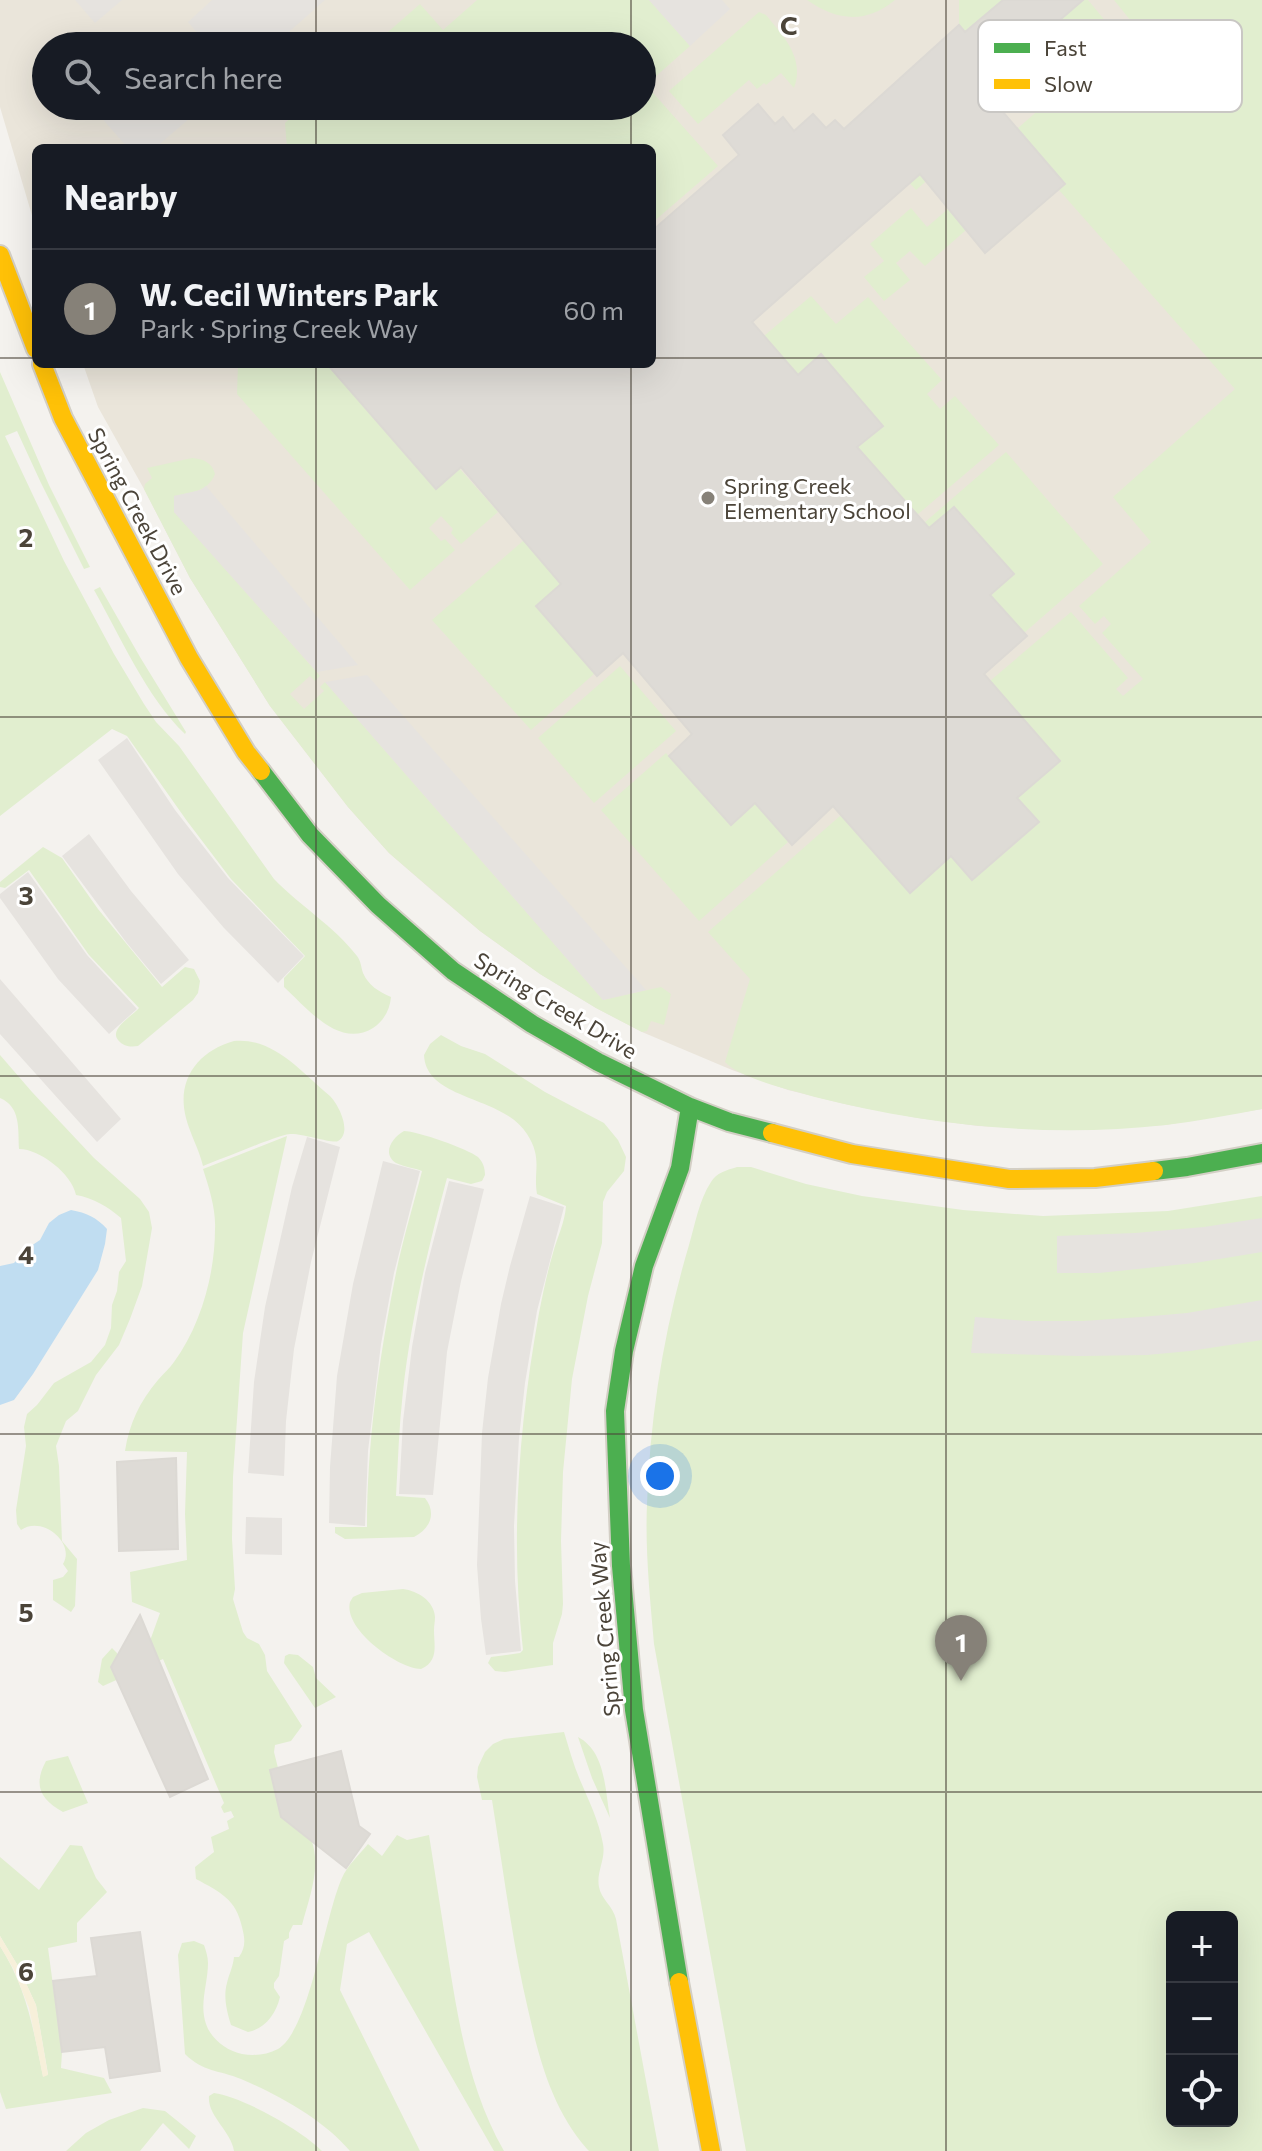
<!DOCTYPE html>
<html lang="en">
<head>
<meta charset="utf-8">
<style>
	body { margin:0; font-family:Commissioner,sans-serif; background:#20242c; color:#f1f3f6 }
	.controls { position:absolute; right:24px; bottom:24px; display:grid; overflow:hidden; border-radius:12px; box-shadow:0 8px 32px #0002 }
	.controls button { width:72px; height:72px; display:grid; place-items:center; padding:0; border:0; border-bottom:2px solid #363941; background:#171b24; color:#f1f3f6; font:40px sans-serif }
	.you { position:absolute; left:660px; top:1476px; width:28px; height:28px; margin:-20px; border:6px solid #fff; border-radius:50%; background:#1a73e8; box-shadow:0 0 0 12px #1a73e833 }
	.badge { display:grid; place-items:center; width:52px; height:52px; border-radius:50%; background:#868178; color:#fff; font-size:26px; font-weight:700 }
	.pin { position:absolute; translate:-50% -66px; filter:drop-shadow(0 2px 4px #0008) }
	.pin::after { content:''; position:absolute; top:42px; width:28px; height:24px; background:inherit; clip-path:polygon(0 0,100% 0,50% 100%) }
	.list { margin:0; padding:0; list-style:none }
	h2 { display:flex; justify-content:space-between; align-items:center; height:104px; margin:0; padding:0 32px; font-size:34px }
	h2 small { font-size:26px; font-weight:400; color:#9ea1a6 }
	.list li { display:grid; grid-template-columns:52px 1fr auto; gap:24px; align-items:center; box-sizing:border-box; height:120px; padding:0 32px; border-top:2px solid #363941 }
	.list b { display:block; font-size:30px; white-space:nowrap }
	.list p { margin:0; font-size:26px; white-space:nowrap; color:#9ea1a6 }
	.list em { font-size:26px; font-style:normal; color:#9ea1a6 }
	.icon { flex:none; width:44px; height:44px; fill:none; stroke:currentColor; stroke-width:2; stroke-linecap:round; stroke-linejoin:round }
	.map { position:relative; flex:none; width:1262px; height:2151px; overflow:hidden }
	.search { position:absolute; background:#171b24; box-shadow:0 8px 32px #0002; left:32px; top:32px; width:624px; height:88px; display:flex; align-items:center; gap:20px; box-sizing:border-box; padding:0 28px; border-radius:44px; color:#9ea1a6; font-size:30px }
	.panel { position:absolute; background:#171b24; box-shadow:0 8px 32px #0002; left:32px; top:144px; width:624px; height:224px; border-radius:12px }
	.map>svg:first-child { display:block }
	.education { fill:#eae5da; fill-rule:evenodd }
	.green { fill:#e1eecf; fill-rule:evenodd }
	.sand { fill:#f7f0da }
	.parking { fill:#e6e3df }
	.water { fill:#c0ddf1 }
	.building { fill:#dedbd6; stroke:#dcd9d4; stroke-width:2 }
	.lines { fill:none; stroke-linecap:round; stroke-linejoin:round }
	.fast-casing { stroke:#d3cfc5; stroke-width:22 }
	.slow-casing { stroke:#d3cfc5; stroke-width:22 }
	.fast { stroke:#4caf50; stroke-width:18 }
	.slow { stroke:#ffc107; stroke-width:18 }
	.grid { fill:none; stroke:#4b4439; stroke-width:2; stroke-opacity:0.55 }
	.poi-dot { fill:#868178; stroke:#fff; stroke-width:3 }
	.labels { text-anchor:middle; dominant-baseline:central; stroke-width:6; stroke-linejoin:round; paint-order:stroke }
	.poi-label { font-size:22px; fill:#4b4439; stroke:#fff; text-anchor:start }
	.street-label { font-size:22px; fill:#4b4439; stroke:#fff }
	.key { fill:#fff; stroke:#c9c7c4; stroke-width:2 }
	.key-label { font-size:22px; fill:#4b4439 }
	.grid-label { font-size:26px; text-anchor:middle; font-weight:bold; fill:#4b4439; stroke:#fff; stroke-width:6; stroke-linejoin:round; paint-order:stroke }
</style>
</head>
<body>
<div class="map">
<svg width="1262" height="2151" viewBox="0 0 1262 2151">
	<rect width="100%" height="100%" fill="#f4f2ee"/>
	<path class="education" d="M 0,0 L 1262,0 L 1262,1109 L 1165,1125 L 1101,1129 L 1035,1129 L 978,1126 L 918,1118 L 849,1105 L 788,1090 L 732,1070 L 642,1032 L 596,1008 L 540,974 L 480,931 L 435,893 L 389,853 L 348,807 L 270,706 L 190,578 L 144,489 L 98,407 L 83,364 L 652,364 L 652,148 L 36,148 L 36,229 L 0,107 ZM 46,46 L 642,46 L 642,106 L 46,106 Z"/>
	<path class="green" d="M 477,0 L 649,0 L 690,46 L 646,85 L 718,166 L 652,223 L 652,148 L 287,148 L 285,123 L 304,106 L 642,106 L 642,46 L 372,46 L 420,4 L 443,30 Z
		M 807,0 L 895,0 C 866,24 837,21 807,0 Z
		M 959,0 L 1003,0 L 982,19 L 1036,86 L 916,190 L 903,176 L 973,99 L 1002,73 L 959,25 Z
		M 1063,0 L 1088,0 L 1107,23 L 1051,72 L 1029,47 Z
		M 1114,0 L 1262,0 L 1262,1109 C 1230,1115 1198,1121 1166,1125 C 1048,1138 929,1126 815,1097 C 791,1090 741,1079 725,1062 L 750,979 L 708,932 L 841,815 L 910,893 L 951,856 L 973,880 L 1039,823 L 1017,798 L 1059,761 L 990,681 L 1071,612 L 1128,678 L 1116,689 L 1123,696 L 1143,679 L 1102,633 L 1111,624 L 1104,616 L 1095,624 L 1079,606 L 1151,542 L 1113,497 L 1235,389 L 1059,190 L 1065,184 L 1024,136 L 987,155 L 1135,26 Z
		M 759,12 L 766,15 C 784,37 805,58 794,88 L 781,73 L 766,85 L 764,83 L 757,89 L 749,80 L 698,124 L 669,91 Z
		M 911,208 L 927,227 L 948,209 L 966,230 L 925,266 L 910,251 L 896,263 L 910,280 L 884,301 L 864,277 L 884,261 L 870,244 Z
		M 811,296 L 836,324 L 868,297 L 942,380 L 927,394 L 940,409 L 955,396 L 999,445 L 917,515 L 857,447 L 882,425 L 821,354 L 798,375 L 764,336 Z
		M 238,364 L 327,364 L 435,489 L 459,468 L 498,512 L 461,544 L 451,533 L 453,529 L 441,516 L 429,528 L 441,541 L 445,539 L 455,550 L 410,590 L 237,394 Z
		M 0,372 L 49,485 L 90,567 L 84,569 L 41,483 L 17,431 L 5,436 L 64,561 L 114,654 L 144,704 L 156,722 L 179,746 L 274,879 C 300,906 334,926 357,956 C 361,961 361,967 363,973 C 368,985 379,992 391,997 C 390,1009 384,1021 373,1028 C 339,1049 307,1008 284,987 L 284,978 L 305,956 L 231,879 L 187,821 L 127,736 L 112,729 L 0,816 Z
		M 1006,452 L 1103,564 L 1024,633 L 990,595 L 1014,574 L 955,507 L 929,528 L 924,523 Z
		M 192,458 C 203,459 212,462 215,474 C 208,492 191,492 174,496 L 174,512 L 320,676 L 315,681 L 310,676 L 290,694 L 304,709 L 324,691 L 320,687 L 325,682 L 603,1000 L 661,987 L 671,994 L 664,1025 L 651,1021 L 647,1031 L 642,1032 L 596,1008 L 540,974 L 480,931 L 389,853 L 348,807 L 270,706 L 190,578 L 144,489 L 145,484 L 152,478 L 147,468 Z
		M 524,540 L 561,584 L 537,605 L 595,673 L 531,730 L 432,620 Z
		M 100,587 L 140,657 L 186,732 L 185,734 C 147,698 120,636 94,590 Z
		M 620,666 L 676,731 L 594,803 L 538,738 Z
		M 666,753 L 730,825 L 755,803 L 788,842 L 699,921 L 601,810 Z
		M 43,847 L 62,858 L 98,909 L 162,987 L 185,967 L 194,969 L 200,981 L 198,993 L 193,1000 L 138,1046 C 131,1047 124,1047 118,1040 C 109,1029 132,1016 139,1008 L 89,955 L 29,870 L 5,888 L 0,887 L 0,882 Z
		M 441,1035 L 461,1046 L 485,1054 L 545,1092 L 604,1123 L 618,1140 L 626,1157 L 624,1171 L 607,1192 L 603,1202 L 602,1243 L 588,1296 L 572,1379 L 563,1472 L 561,1541 L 563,1604 L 562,1614 L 553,1643 L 553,1665 L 505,1672 L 495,1671 L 488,1663 L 491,1657 L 520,1653 L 523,1650 C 510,1538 519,1424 539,1313 C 543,1293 547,1273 553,1253 C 557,1238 565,1222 566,1206 L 537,1194 C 533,1171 543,1159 527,1134 C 503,1095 426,1101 424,1055 L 430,1044 Z
		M 234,1041 C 274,1037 302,1073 330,1096 C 338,1104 353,1132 338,1141 C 333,1144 302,1133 290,1134 C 281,1135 271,1140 261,1143 C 242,1151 223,1158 203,1166 C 199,1149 190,1134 186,1118 C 176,1080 198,1051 234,1041 Z
		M 0,1055 L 32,1092 L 94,1158 L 140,1199 L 149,1212 L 152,1228 L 142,1286 L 130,1319 L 119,1345 L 96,1375 L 78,1411 L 66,1421 L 56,1446 L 59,1466 L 62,1541 L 77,1559 L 75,1606 L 71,1612 L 53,1600 L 53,1580 L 63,1577 L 68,1571 L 63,1564 C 76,1542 41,1515 21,1530 L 17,1524 L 16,1510 L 26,1446 L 24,1427 L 27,1414 L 37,1405 L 54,1383 L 91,1362 L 105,1345 L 111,1328 L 112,1305 L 117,1291 L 119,1272 L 126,1261 L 121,1218 C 107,1206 93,1198 76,1195 C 72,1174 40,1149 19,1149 C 18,1129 21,1107 0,1098 Z
		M 404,1131 C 417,1131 468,1149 478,1157 C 483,1162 485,1168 485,1175 L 482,1181 L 471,1184 L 447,1178 C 428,1248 411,1319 403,1391 C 399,1426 398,1461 396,1496 L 425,1498 C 437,1513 430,1529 414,1537 L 345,1539 L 335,1533 L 335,1527 L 367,1527 C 367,1444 379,1359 395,1278 C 402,1242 413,1207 422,1171 C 415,1168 404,1167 396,1163 C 381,1153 393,1137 404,1131 Z
		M 287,1136 L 243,1333 L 233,1477 L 232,1539 L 235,1589 L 233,1599 L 243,1632 L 247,1638 L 259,1644 L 265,1655 L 267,1671 L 302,1726 L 291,1741 L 275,1745 L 274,1752 L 292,1824 L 311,1839 C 322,1867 309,1898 302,1925 L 293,1925 L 289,1933 L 289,1938 L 284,1941 L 279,1976 L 274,1983 L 274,1988 L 280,1997 C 276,2014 265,2029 248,2032 L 231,2025 C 227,2012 223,1997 227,1983 C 229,1974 233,1967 234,1957 L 239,1957 C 246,1947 245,1939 242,1927 C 236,1899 220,1892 196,1879 L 195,1867 L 214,1852 L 211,1837 L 229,1829 L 227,1821 L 234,1817 L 231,1811 L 224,1813 L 221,1807 L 224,1803 L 163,1659 L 103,1686 L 98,1682 L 102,1659 L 112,1648 L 117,1653 L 118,1660 L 142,1663 L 160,1613 L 132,1602 L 130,1572 L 187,1560 L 185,1514 L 187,1452 L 125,1451 C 129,1424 140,1401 158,1380 C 163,1374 170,1368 174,1362 C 201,1325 215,1274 215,1229 C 216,1209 209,1188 203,1169 Z
		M 737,1167 L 751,1167 L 806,1184 L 862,1196 L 963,1210 L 1043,1216 L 1168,1211 L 1262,1196 L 1262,2151 L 746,2151 L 654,1644 C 650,1597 645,1551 647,1504 C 650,1416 664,1329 689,1245 C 695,1225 699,1200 711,1182 C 716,1173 727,1170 737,1167 ZM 1172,1917 L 1232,1917 L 1232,2121 L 1172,2121 Z
		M 403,1589 C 418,1591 434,1601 435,1617 C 435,1621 434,1626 434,1630 C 434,1646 439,1661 421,1669 C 397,1668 343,1629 350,1602 L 353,1597 L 362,1593 Z
		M 289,1654 L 298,1655 L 313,1667 L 316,1678 L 336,1697 L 315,1708 L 284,1663 L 285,1656 Z
		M 564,1732 C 569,1748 573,1764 580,1780 C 589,1801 599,1821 603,1844 C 606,1859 596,1872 599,1887 C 601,1899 613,1906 616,1919 L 659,2151 L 589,2151 L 587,2149 C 547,2103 536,2045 523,1987 C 510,1925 502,1862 492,1800 L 482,1800 L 477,1777 L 478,1767 L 485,1752 L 493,1744 L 504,1739 Z
		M 578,1737 C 606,1752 605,1790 610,1818 L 592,1778 Z
		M 68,1756 L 88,1803 L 63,1812 C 40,1799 33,1785 46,1761 Z
		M 397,1835 L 407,1840 L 429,1835 C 436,1880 443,1924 450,1969 C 460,2032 472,2095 504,2151 L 494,2151 L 369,1932 L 347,1944 L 340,1990 L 420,2151 L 350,2151 C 324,2120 279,2095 241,2079 C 219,2070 203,2072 185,2054 L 178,1955 L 182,1943 L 194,1941 L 204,1945 C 206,1951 208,1957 208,1963 C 208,1983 199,2004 206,2024 C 211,2039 227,2051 242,2054 C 254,2056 267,2055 278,2049 C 310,2030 325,1915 342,1878 C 347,1866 359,1855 368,1844 L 382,1856 Z
		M 70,1845 L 82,1846 L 96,1878 L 107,1892 L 77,1923 L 77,1942 L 48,1948 L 62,2052 L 61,2068 L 104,2078 L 112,2093 L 6,2109 L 0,2092 L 0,1946 C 27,1989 33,2028 43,2076 L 48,2074 L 36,2005 L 18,1966 L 0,1936 L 0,1857 L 39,1890 Z
		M 214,2093 C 241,2096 303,2131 322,2151 L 234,2151 C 231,2131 207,2116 209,2096 Z
		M 143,2108 L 165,2111 L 196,2136 L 189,2149 L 163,2123 L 140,2151 L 66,2151 L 86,2133 L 109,2120 Z"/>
	<path class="sand" d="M 0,1936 L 18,1966 L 36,2005 L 48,2075 L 43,2077 L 29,2008 L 13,1968 L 0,1946 Z"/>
	<path class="parking" d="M 75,0 L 122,0 L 95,23 Z
		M 212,0 L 325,0 L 273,46 L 208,46 L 188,22 Z
		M 649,0 L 722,0 L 730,9 L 690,46 Z
		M 91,106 L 204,106 L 155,148 L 128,148 Z
		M 206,486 L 343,647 L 358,665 L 317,672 L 174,512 L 174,496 L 201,490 Z
		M 367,675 L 646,990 L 603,1000 L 325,682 Z
		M 127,738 L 175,810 L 228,878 L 304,956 L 278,983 L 224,928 L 178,874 L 98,760 Z
		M 89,834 L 131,891 L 189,960 L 161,984 L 126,942 L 62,856 Z
		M 28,872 L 87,955 L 137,1009 L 109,1034 L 58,979 L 0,898 L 0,894 Z
		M 0,979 L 121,1119 L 97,1142 L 0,1034 Z
		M 307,1137 L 340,1147 L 311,1262 L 294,1349 L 286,1421 L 284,1476 L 248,1473 L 254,1382 L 265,1307 L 292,1187 Z
		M 383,1161 L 420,1171 L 394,1273 L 381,1344 L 368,1451 L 365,1526 L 329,1523 L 330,1467 L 337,1376 L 353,1284 Z
		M 449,1181 L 484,1189 L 461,1281 L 447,1352 L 433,1495 L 399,1494 L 403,1421 L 412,1347 L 425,1273 Z
		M 530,1196 L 564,1207 L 537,1311 L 525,1383 L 519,1438 L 514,1526 L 515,1581 L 521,1651 L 486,1655 L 481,1619 L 477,1565 L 482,1433 L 488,1378 L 501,1304 L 510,1266 Z
		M 1262,1218 L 1262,1252 L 1195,1263 L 1099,1273 L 1057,1273 L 1057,1236 L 1135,1233 L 1204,1227 Z
		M 1262,1300 L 1262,1340 L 1190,1351 L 1147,1355 L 1080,1356 L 971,1353 L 975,1317 L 1028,1321 L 1083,1321 L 1141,1317 L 1187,1313 Z
		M 246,1517 L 282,1518 L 282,1555 L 245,1554 Z"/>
	<path class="water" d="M 71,1210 C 87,1213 96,1217 107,1229 L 105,1244 L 98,1270 L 33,1374 L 14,1400 L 0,1405 L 0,1266 L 14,1263 L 28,1248 L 40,1240 L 49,1223 L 59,1215 Z"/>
	<path class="building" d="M 1003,0 L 1083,0 L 1001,71 L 1002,73 L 984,90 L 1065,184 L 985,253 L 920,174 L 752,322 L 798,375 L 821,354 L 883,426 L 857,447 L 929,528 L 954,507 L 1014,574 L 990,595 L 1027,636 L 984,674 L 1060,761 L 1017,798 L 1039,822 L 972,880 L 951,856 L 910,893 L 833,806 L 792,845 L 755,803 L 731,825 L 669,756 L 692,734 L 623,653 L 597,676 L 536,606 L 561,584 L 461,467 L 436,489 L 327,364 L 652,364 L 652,231 L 739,155 L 723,135 L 758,104 L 775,124 L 783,117 L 794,131 L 813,114 L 826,128 L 835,120 L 844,129 L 959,25 L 965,32 Z
		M 176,1458 L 178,1549 L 119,1551 L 117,1462 Z
		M 140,1615 L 208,1779 L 170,1797 L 111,1667 Z
		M 341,1751 L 359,1826 L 370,1834 L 346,1868 L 281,1817 L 270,1770 Z
		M 140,1932 L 160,2071 L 110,2078 L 105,2047 L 62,2052 L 53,1981 L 97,1976 L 91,1938 Z"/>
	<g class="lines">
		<defs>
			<path id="fast" d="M 261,771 L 310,835 L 378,905 L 453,971 L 532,1024 L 598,1062 L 690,1107 L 729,1122 L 772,1133
				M 1154,1171 L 1187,1167 L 1262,1153
				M 679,1982 L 634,1710 L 621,1566 L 615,1411 L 624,1351 L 644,1266 L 680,1168 L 690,1107"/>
			<path id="slow" d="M 0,255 L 36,349
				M 42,364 L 63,418 L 189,658 L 246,752 L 261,771
				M 772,1133 L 852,1154 L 1009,1179 L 1095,1178 L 1154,1171
				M 679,1982 L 711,2151"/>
		</defs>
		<use href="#fast" class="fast-casing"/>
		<use href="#slow" class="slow-casing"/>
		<use href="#fast" class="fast"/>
		<use href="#slow" class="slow"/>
	</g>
	<path class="grid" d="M 316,0 L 316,46M 631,0 L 631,46M 946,0 L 946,2151M 316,106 L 316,148M 631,106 L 631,148M 0,358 L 36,358M 652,358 L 1262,358M 316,364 L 316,2151M 631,364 L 631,2151M 0,717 L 1262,717M 0,1076 L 1262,1076M 0,1434 L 1262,1434M 0,1792 L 1262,1792"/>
	<circle class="poi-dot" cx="708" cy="498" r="8"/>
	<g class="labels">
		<g class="poi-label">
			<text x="724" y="485">Spring Creek<tspan x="724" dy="25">Elementary School</tspan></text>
		</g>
		<g class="street-label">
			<text transform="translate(138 511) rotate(62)">Spring Creek Drive</text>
			<text transform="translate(556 1005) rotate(31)">Spring Creek Drive</text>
			<text transform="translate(604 1629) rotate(-95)">Spring Creek Way</text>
		</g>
	</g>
	<rect x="978" y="20" width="264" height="92" rx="12" class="key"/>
	<rect x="994" y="43" width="36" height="10" fill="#4caf50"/>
	<rect x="994" y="79" width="36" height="10" fill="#ffc107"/>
	<g class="key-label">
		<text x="1044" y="56">Fast</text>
		<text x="1044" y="92">Slow</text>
	</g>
	<g class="grid-label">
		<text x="789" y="35">C</text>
		<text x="26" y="547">2</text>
		<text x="26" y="905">3</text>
		<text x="26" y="1264">4</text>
		<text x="26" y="1622">5</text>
		<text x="26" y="1981">6</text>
	</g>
</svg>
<div class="controls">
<button>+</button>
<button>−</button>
<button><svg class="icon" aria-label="locate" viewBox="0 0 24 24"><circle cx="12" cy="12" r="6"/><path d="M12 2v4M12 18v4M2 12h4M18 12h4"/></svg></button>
</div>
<div class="you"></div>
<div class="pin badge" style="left:961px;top:1681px">1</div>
<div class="search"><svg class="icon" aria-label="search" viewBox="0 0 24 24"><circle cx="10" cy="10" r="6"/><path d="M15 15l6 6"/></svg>Search here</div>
<section class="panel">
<h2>Nearby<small></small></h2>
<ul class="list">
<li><span class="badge">1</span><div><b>W. Cecil Winters Park</b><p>Park · Spring Creek Way</p></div><em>60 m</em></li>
</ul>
</section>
</div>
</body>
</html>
